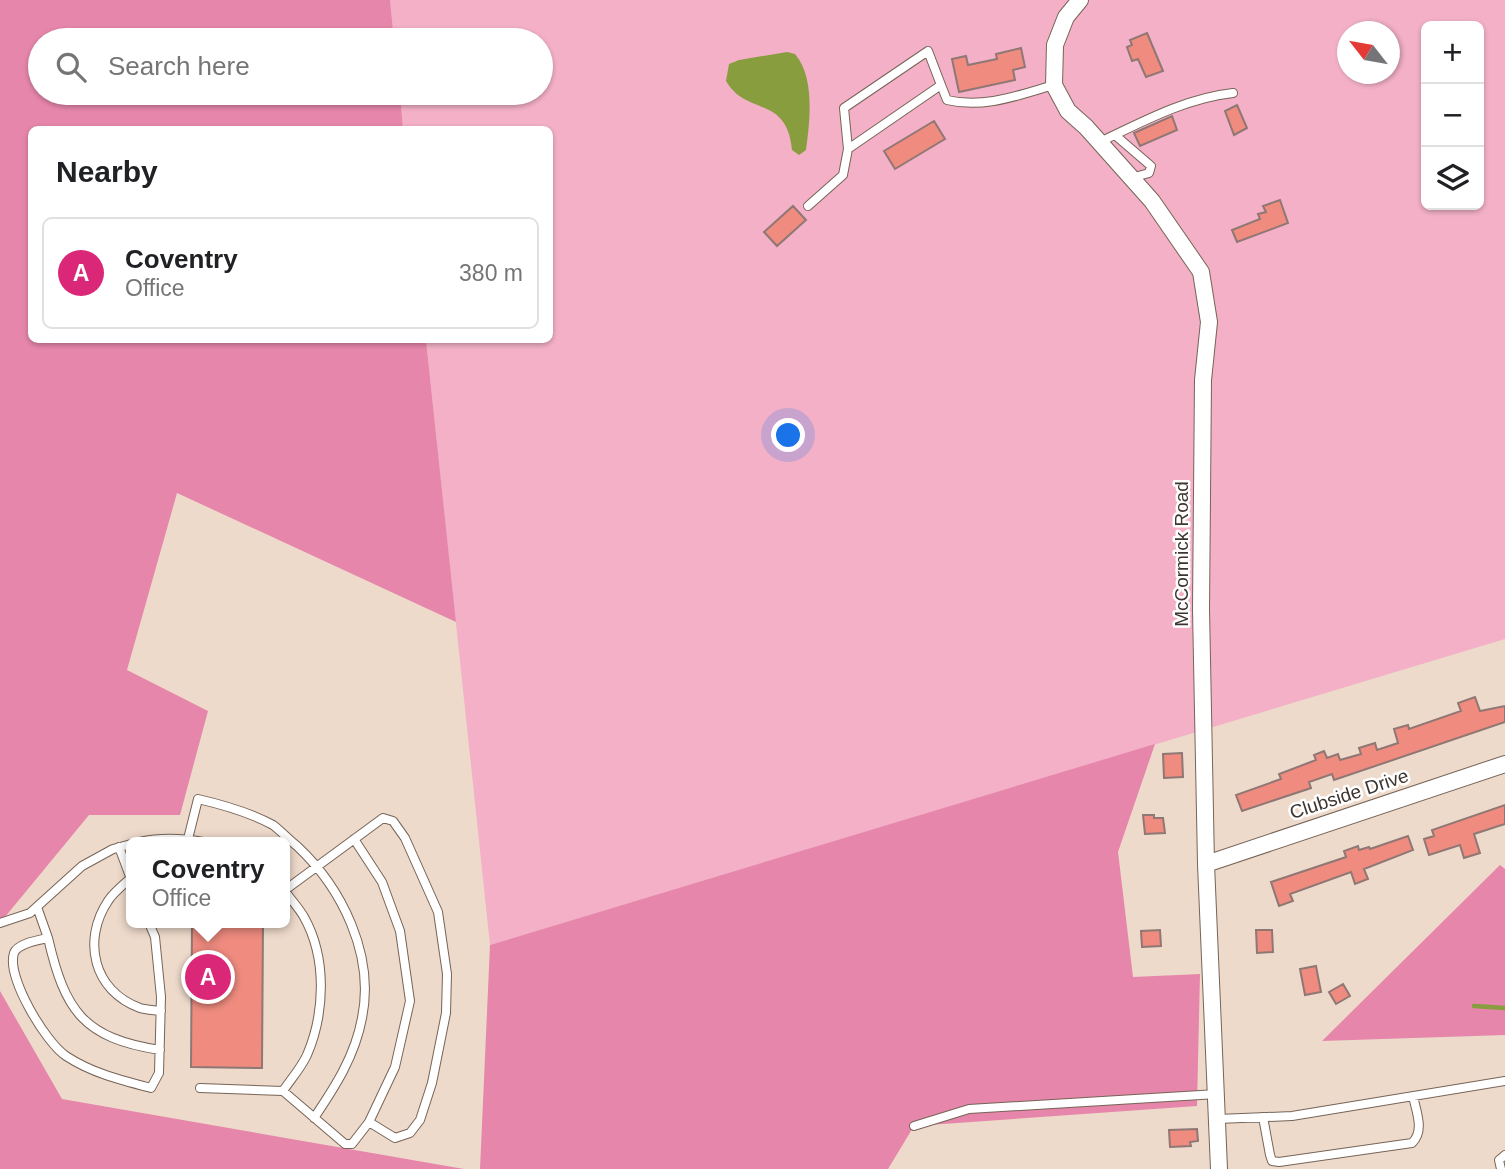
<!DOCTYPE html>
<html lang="en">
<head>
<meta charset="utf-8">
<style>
	body { margin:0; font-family:Arial,sans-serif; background:#f2f2f2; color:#202124 }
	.controls { position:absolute; right:21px; top:21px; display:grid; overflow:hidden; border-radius:10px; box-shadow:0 2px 5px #0004 }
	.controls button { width:63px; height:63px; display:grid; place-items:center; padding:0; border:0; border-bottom:2px solid #e0e0e0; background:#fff; color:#202124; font:35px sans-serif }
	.compass { position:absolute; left:1337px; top:21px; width:63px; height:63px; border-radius:50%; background:#fff; box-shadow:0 2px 5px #0004; rotate:301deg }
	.you { position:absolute; left:789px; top:436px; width:24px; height:24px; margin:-18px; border:5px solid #fff; border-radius:50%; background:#1a73e8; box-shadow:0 0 0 10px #1a73e833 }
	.badge { display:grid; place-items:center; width:46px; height:46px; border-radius:50%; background:#db2777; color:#fff; font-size:23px; font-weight:700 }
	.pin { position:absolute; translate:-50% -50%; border:4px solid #fff; box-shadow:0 2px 7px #0006 }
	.popup { position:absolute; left:126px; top:837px; width:164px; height:91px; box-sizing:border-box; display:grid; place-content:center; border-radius:10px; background:#fff; filter:drop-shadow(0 2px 5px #0005); font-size:23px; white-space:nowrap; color:#757577 }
	.popup b { font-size:26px; color:#202124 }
	.popup::after { content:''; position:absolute; left:50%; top:100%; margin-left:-14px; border:14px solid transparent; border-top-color:#fff }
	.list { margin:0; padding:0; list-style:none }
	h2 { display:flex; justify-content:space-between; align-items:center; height:91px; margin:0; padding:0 28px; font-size:30px }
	h2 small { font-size:23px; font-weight:400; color:#757577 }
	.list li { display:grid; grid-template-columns:46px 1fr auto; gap:21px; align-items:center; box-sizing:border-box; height:112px; margin:0 14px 14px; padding:0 14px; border:2px solid #e0e0e0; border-radius:10px }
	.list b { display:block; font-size:26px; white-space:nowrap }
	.list p { margin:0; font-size:23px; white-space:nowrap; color:#757577 }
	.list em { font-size:23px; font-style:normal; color:#757577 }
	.icon { flex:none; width:38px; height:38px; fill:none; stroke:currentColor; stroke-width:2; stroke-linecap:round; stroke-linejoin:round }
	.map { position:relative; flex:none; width:1505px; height:1169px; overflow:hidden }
	.search { position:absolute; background:#fff; box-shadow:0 2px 5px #0004; left:28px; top:28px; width:525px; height:77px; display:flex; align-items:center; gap:18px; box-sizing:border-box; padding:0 24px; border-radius:38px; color:#757577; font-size:26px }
	.panel { position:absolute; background:#fff; box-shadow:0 2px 5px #0004; left:28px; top:126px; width:525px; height:217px; border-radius:10px }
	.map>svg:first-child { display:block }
	.green { fill:#f3b0c7; fill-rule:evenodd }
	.forest { fill:#e686aa }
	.water { fill:#889d3d }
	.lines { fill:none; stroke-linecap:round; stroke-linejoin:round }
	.stream { stroke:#889d3d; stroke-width:4.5 }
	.building { fill:#ef8b7f; stroke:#8f7774; stroke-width:2 }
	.lane-casing { stroke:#766457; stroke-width:10 }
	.street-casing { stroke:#766457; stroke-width:18 }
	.lane { stroke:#fff; stroke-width:8 }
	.street { stroke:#fff; stroke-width:16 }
	.labels { text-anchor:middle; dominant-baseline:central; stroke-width:5; stroke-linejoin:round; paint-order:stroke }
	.street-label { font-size:19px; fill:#3d352f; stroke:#fff }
</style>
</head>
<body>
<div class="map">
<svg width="1505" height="1169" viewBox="0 0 1505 1169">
	<rect width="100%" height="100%" fill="#eedacb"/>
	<path class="green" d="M 390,0 L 1505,0 L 1505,639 L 490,945 L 426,340 L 550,340 L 550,130 L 403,129 L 400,93 L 541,93 L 541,40 L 394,40 ZM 1426,26 L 1479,26 L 1479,205 L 1426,205 ZM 1348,32 L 1390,32 L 1390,74 L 1348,74 Z"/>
	<path class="forest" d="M 0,0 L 390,0 L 394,40 L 40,40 L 40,93 L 400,93 L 403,129 L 32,130 L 32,340 L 426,340 L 456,622 L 177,493 L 127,670 L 208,711 L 180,815 L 89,815 L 0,923 Z
		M 1155,744 L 1118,852 L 1133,977 L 1200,974 L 1197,1106 L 914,1126 L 888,1169 L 480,1169 L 490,945 Z
		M 1500,865 L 1505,869 L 1505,1035 L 1322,1041 Z
		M 0,991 L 62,1099 L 464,1169 L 0,1169 Z"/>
	<path class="water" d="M 787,52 L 795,54 C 815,77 810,121 806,150 L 799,155 L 792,150 C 787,95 746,116 726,81 L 729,64 L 739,60 Z"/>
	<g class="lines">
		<path class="stream" d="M 1474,1006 L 1505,1008"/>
	</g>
	<path class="building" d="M 1147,33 L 1163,71 L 1146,77 L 1138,59 L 1132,61 L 1127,47 L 1132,45 L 1130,40 Z
		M 1021,48 L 1025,67 L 1013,70 L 1015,80 L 959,92 L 952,59 L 966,56 L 968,65 L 997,59 L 996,54 Z
		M 1237,105 L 1247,128 L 1234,135 L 1225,111 Z
		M 1172,116 L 1177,130 L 1140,146 L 1134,133 Z
		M 934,121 L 945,139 L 895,169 L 884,151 Z
		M 1280,200 L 1288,223 L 1237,242 L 1232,230 L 1260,219 L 1258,214 L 1266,212 L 1263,206 Z
		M 793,206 L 806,220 L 777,246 L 764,232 Z
		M 1475,697 L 1480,711 L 1505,706 L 1505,722 L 1334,780 L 1332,774 L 1309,782 L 1311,788 L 1242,811 L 1236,795 L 1281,779 L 1279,774 L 1316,760 L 1314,755 L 1324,751 L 1327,758 L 1338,754 L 1340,760 L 1361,754 L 1359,748 L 1375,743 L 1377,750 L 1398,743 L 1394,729 L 1408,725 L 1409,729 L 1461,711 L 1458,703 Z
		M 1182,753 L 1183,777 L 1164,778 L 1163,754 Z
		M 1505,805 L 1505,824 L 1474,834 L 1480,853 L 1464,858 L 1460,845 L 1429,855 L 1424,839 L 1434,836 L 1432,830 Z
		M 1143,815 L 1154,815 L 1154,818 L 1163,818 L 1165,833 L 1145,834 Z
		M 1408,836 L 1413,850 L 1364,869 L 1368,879 L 1355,884 L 1351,872 L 1290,894 L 1293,901 L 1279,906 L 1271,882 L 1346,857 L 1344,851 L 1358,846 L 1359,850 L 1369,847 L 1370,849 Z
		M 192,923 L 263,923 L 262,1068 L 191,1067 Z
		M 1160,930 L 1161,946 L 1142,947 L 1141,931 Z
		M 1256,930 L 1272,930 L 1273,952 L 1257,953 Z
		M 1316,966 L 1321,992 L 1305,995 L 1300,969 Z
		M 1343,984 L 1350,996 L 1336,1004 L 1329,992 Z
		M 1197,1129 L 1198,1141 L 1190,1142 L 1191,1146 L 1170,1147 L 1169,1130 Z"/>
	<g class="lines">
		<defs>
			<path id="lane" d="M 1115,135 L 1151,166 L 1149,173 L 1131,178
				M 1100,142 C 1142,122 1186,98 1233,93
				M 848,149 L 844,108 L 928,51 L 941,85
				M 808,206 L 843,175 L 848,149 L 941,85 L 947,100 C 984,109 1019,95 1054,85
				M 188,839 L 198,799 C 224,805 249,812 273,825 C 281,831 289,840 297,846 C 342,888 375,955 362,1018 C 355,1056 335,1087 314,1118
				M 354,839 L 382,882 L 400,931 L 410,1001 L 395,1067 L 369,1122
				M 140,842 C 162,837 181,838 203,842
				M 119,847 L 131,879
				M 131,878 C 123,885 113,893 108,901 C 82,940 93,991 140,1008 C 146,1010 154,1010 161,1011
				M 37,907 L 48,938 C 39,940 18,943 14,953 C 6,977 46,1043 66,1056 C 92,1073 120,1080 151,1088 L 159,1073 L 161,997 L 155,937 L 149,923
				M 0,923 L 30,913 L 82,866 L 113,849 L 131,844
				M 48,938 C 65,1011 83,1038 160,1050
				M 200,1088 L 283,1091 C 291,1079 301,1068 307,1055 C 325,1013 327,958 304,917 C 299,908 291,900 285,891
				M 283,1091 L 345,1144 L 352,1144 L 369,1122 L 395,1138 L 410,1133 L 420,1120 L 432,1083 L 446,1013 L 447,974 L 438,912 L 405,838 L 393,821 L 383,818 L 285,890
				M 1263,1117 L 1270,1155 L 1272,1161 L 1279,1162 L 1412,1143 C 1425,1131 1416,1111 1413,1096
				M 1218,1119 L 1292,1116 L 1505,1081
				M 914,1126 L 969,1109 L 1217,1094
				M 1501,1169 L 1499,1160 L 1505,1155"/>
			<path id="street" d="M 1080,0 L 1066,17 L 1055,45 L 1054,85 L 1068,111 L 1086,127 L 1152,201 L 1201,272 L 1209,322 L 1203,380 L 1201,609 L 1206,864 L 1219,1169
				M 1206,864 L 1505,764"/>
		</defs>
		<use href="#lane" class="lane-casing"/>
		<use href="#street" class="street-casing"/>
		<use href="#lane" class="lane"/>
		<use href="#street" class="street"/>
	</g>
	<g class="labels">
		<g class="street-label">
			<text transform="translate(1181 554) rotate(-90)">McCormick Road</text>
			<text transform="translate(1349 794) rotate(-18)">Clubside Drive</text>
		</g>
	</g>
</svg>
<div class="controls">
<button>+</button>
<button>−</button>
<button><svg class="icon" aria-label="layers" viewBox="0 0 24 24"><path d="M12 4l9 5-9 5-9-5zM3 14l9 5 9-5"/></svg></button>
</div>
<svg class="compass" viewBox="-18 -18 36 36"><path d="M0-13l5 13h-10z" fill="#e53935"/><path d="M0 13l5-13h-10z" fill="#757577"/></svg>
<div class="you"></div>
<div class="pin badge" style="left:208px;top:977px">A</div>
<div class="popup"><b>Coventry</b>Office</div>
<div class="search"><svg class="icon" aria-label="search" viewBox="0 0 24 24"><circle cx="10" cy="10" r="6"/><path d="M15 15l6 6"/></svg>Search here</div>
<section class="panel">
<h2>Nearby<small></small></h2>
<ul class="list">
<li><span class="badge">A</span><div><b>Coventry</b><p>Office</p></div><em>380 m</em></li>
</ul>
</section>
</div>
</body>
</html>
